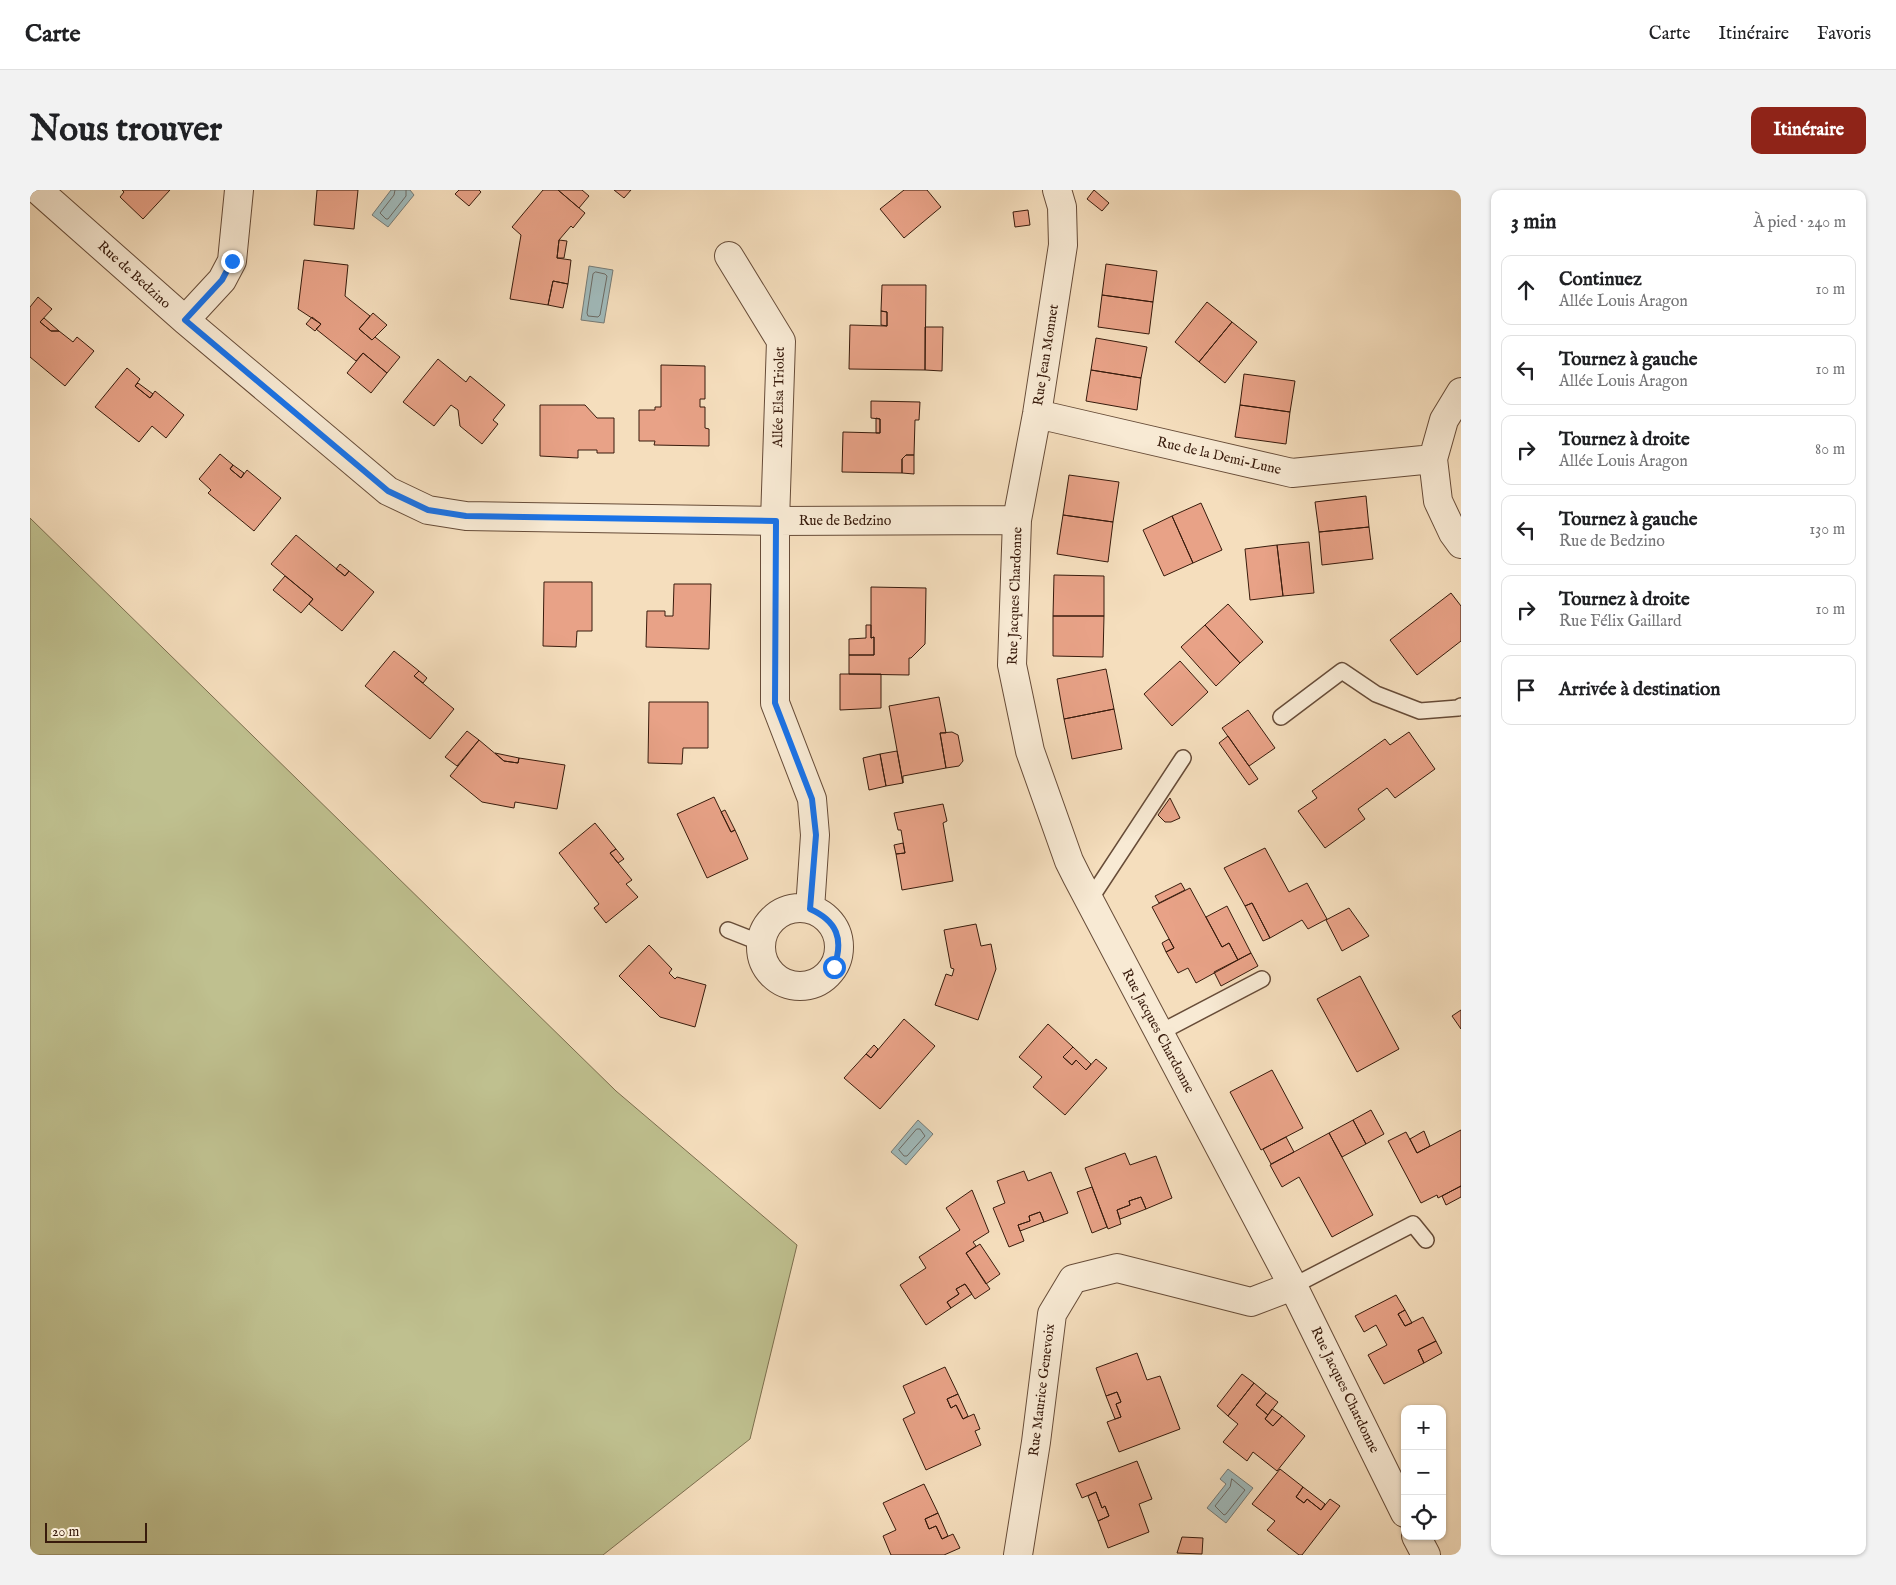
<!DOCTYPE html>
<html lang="fr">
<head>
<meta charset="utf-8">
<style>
	body { margin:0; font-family:"IM FELL English",serif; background:#f2f2f2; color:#202124 }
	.controls { position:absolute; right:15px; bottom:15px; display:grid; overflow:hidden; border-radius:10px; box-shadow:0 1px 4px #0004 }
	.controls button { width:45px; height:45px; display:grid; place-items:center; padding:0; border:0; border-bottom:1px solid #e0e0e0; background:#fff; color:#202124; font:25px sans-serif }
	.scale { position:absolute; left:15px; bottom:12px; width:102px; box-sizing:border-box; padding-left:5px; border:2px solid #381b0c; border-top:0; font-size:14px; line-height:18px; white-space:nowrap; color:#381b0c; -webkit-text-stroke:4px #f8ead4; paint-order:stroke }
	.stop { position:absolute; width:15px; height:15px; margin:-11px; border:4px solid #1a73e8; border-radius:50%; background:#fff }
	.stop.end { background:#1a73e8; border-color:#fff; box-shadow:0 1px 5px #0008 }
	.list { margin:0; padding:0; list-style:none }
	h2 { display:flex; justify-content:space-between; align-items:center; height:65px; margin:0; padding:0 20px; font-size:21px }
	h2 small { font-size:16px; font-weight:400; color:#757577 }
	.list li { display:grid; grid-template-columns:32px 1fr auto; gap:15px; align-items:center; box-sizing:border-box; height:70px; margin:0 10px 10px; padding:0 10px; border:1px solid #e0e0e0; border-radius:10px }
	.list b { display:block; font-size:19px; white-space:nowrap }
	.list p { margin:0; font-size:16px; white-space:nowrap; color:#757577 }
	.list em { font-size:16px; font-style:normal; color:#757577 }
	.icon { flex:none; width:28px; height:28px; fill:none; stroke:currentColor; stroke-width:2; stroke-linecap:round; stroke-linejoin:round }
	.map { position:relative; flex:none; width:1431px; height:1365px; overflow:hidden; border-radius:10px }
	header { display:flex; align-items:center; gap:30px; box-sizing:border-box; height:70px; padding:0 25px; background:#fff; border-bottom:1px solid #e0e0e0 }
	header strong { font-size:24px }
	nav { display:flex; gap:28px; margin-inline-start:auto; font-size:18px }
	.intro { display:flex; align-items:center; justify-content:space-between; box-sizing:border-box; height:120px; padding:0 30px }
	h1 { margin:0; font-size:35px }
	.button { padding:12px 22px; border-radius:10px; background:#8f2418; color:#fff; font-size:18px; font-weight:700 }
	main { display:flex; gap:30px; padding:0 30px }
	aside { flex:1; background:#fff; border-radius:10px; box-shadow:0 1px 4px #0004 }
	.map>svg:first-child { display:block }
	.green { fill:#bfc08f; stroke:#7c6e4e }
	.water { fill:#a0babb; stroke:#767a75 }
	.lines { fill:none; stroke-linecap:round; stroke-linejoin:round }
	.shore { stroke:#6c6a64; stroke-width:1 }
	.building { fill:#e8a287; stroke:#381b0c }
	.service-casing { stroke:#674c38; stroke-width:18 }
	.minor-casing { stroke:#674c38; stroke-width:30 }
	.service { stroke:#f8ead4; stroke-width:15 }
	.minor { stroke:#f8ead4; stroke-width:28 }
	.route { stroke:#1a73e8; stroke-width:6 }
	.labels { text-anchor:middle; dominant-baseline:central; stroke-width:4; stroke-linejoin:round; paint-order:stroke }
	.street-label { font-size:14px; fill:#381b0c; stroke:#f8ead4 }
</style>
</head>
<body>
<header>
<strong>Carte</strong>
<nav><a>Carte</a><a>Itinéraire</a><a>Favoris</a></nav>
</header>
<div class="intro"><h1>Nous trouver</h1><a class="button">Itinéraire</a></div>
<main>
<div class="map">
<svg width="1431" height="1365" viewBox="0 0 1431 1365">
	<rect width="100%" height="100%" fill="#f5debd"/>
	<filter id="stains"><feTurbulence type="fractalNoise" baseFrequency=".004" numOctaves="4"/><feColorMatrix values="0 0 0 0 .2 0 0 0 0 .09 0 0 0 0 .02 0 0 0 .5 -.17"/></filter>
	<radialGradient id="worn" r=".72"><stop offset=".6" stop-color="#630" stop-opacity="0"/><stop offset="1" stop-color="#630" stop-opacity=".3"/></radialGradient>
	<path class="green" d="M 0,328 L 586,901 L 767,1055 L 720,1249 L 573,1365 L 0,1365 Z"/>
	<path class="water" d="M 361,0 L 380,0 L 384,5 L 358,37 L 342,25 Z
		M 559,76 L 583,80 L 574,133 L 551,130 Z
		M 888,930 L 903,944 L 876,975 L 861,962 Z
		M 1198,1279 L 1223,1298 L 1196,1333 L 1177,1318 L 1196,1294 L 1190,1289 Z"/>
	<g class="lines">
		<path class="shore" d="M 365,0 L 364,5 L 350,23 L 356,29 L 358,29 L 376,6 L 376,0
			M 566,82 L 575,84 L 577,86 L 570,125 L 568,127 L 558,126 L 557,123 L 563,84 Z
			M 887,939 L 890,939 L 895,946 L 877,966 L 874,966 L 869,960 Z
			M 1202,1289 L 1215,1300 L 1196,1324 L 1194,1325 L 1185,1316 L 1200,1297 Z"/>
	</g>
	<path class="building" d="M 92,0 L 140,0 L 113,29 L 90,7 L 94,2 Z
		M 287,0 L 328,0 L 324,39 L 284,35 Z
		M 429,0 L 449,0 L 451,2 L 439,16 L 425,4 Z
		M 513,0 L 528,0 L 555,23 L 543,38 L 541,36 L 529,50 L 527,68 L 541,70 L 538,94 L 523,91 L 518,115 L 480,109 L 491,45 L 482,37 Z
		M 528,0 L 552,0 L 559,6 L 549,18 Z
		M 584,0 L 601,0 L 594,8 Z
		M 874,0 L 897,0 L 911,17 L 874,48 L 850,19 Z
		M 1064,0 L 1079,13 L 1072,21 L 1057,9 Z
		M 998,20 L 1000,35 L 985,37 L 983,22 Z
		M 529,50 L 537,51 L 534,68 L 527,68 Z
		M 274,70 L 318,75 L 315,106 L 340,126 L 329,139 L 342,150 L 345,147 L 370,167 L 357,183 L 333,163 L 326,171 L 286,139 L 291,134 L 268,119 Z
		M 1076,74 L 1127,81 L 1123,112 L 1072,105 Z
		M 523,91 L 538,94 L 533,118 L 518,115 Z
		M 852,95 L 896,95 L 895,180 L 819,179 L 820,135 L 857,136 L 857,122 L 851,121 Z
		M 1072,105 L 1123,112 L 1119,144 L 1068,137 Z
		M 8,107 L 22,119 L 10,132 L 21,141 L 29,141 L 43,152 L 47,147 L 64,161 L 35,196 L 0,167 L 0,117 Z
		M 1177,112 L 1202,132 L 1169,172 L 1145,152 Z
		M 851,121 L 857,122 L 857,136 L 851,135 Z
		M 343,123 L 357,135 L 342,150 L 329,139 Z
		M 282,127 L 291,134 L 285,141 L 276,134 Z
		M 14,128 L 29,141 L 21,141 L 10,132 Z
		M 1202,132 L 1227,152 L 1195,193 L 1169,172 Z
		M 895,137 L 913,137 L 912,181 L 895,180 Z
		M 1066,148 L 1117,157 L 1111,188 L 1061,180 Z
		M 333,163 L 357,183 L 341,203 L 317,183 Z
		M 408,169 L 436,192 L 440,186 L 475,215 L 463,230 L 468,234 L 452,254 L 430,236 L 428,220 L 421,215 L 404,236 L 373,212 Z
		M 631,175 L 675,176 L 675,209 L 670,209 L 670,217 L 675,217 L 675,238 L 679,239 L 679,256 L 624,255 L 625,251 L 609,251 L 609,220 L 625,220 L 625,217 L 631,217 Z
		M 97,178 L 110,189 L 105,196 L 120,208 L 125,201 L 154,225 L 136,248 L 122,236 L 109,252 L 65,217 Z
		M 1061,180 L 1111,188 L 1107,220 L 1056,211 Z
		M 1214,184 L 1265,191 L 1260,222 L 1210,215 Z
		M 108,193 L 123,204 L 120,208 L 105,196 Z
		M 841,211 L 890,212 L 889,230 L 885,230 L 884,265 L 876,265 L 872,269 L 872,283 L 812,282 L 813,242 L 850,243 L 850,229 L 841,228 Z
		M 510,215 L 555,215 L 567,228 L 584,228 L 584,263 L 567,263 L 567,260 L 548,260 L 548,268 L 510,266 Z
		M 1210,215 L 1260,222 L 1256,254 L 1205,247 Z
		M 846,228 L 850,229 L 850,243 L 846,243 Z
		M 190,264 L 203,275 L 200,279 L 211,288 L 217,280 L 251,308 L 224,341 L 178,303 L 181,300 L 169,289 Z
		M 876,265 L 884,265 L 884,284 L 872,283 L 872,269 Z
		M 203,275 L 214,283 L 211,288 L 200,279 Z
		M 1039,285 L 1089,292 L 1083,332 L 1033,325 Z
		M 1336,306 L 1339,337 L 1289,342 L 1285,312 Z
		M 1171,313 L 1192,360 L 1163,373 L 1142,326 Z
		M 1033,325 L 1083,332 L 1078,372 L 1027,364 Z
		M 1142,326 L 1163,373 L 1134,386 L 1113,340 Z
		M 1339,337 L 1343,369 L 1292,375 L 1289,342 Z
		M 266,345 L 315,386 L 319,381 L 344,402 L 312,441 L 279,414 L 283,409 L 241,374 Z
		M 1279,352 L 1284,403 L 1253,406 L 1247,355 Z
		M 1247,355 L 1253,406 L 1220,410 L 1215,359 Z
		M 310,374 L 319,381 L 315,386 L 306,379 Z
		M 1024,385 L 1074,386 L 1074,426 L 1023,426 Z
		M 255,386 L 283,409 L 271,423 L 243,400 Z
		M 514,392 L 562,392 L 562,441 L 547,441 L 546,457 L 513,456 Z
		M 644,394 L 681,394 L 679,459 L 616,457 L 617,421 L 635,421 L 635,426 L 643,426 Z
		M 841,397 L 896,398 L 895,454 L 881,468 L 879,468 L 879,485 L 819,484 L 819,465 L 844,465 L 844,447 L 841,448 Z
		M 1421,403 L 1431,416 L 1431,451 L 1387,485 L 1360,450 Z
		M 1198,414 L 1233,452 L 1210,473 L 1175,435 Z
		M 1023,426 L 1074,426 L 1073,467 L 1023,466 Z
		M 836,435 L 841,435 L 841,448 L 844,447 L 844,465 L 819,465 L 819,449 L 836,448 Z
		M 1175,435 L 1210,473 L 1186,496 L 1151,457 Z
		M 364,461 L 389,481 L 384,486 L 424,519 L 400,549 L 335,496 Z
		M 1150,471 L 1178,502 L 1142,536 L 1114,504 Z
		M 1076,479 L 1084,519 L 1034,529 L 1027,489 Z
		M 389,481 L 397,488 L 393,493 L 384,486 Z
		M 810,484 L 851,484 L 851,518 L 810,520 Z
		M 909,507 L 916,543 L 910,543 L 916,578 L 873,586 L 873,593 L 859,516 Z
		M 619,512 L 678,512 L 678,558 L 653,558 L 652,574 L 618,573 Z
		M 1084,519 L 1092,559 L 1042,569 L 1034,529 Z
		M 1218,520 L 1245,558 L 1219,576 L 1192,538 Z
		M 437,541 L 449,550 L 427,576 L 415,567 Z
		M 922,542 L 928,545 L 933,571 L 929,576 L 916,578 L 910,543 Z
		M 1379,542 L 1405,579 L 1365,608 L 1357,598 L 1328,619 L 1335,629 L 1295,658 L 1268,621 L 1287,608 L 1282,601 L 1355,549 L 1360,555 Z
		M 1198,546 L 1228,589 L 1219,595 L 1189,553 Z
		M 449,550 L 474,571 L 488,573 L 489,568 L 535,575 L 527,619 L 485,612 L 484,618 L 452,612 L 420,586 Z
		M 867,561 L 873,593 L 856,596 L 850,564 Z
		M 465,563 L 489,568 L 488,573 L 474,571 Z
		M 850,564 L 856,596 L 839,600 L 833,568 Z
		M 684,607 L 701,642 L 705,640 L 718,669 L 677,688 L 647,624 Z
		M 1140,608 L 1150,628 L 1141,632 L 1135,632 L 1128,625 Z
		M 913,614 L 917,631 L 913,633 L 923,691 L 872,700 L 866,664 L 875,663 L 871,640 L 868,640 L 864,623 Z
		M 695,620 L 705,640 L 701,642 L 691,622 Z
		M 565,633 L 586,659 L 580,663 L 602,690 L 596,694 L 608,707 L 576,733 L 564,718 L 569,714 L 529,663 Z
		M 873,653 L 875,663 L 866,664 L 864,655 Z
		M 1235,658 L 1259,702 L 1277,693 L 1297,729 L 1278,739 L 1272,730 L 1240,748 L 1222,713 L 1215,716 L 1194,678 Z
		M 586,659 L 594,669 L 588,673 L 580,663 Z
		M 1151,693 L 1155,700 L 1129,713 L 1125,706 Z
		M 1160,698 L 1192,757 L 1199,753 L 1208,770 L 1166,793 L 1158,778 L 1148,783 L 1136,762 L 1144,758 L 1122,717 Z
		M 1222,713 L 1240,748 L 1233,751 L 1215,716 Z
		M 1197,716 L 1221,763 L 1208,770 L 1199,753 L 1192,757 L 1176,727 Z
		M 1319,718 L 1339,746 L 1312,761 L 1296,730 Z
		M 946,734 L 951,756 L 961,754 L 966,779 L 948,830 L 905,815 L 916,784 L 922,786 L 924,779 L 921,778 L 914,740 Z
		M 1139,749 L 1144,758 L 1136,762 L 1132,753 Z
		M 619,755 L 642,779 L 639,783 L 645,789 L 647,787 L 676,795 L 665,837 L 630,827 L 589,786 Z
		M 1221,763 L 1228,776 L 1191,796 L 1184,782 Z
		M 1330,786 L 1369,859 L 1327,882 L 1287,809 Z
		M 1431,820 L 1431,839 L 1422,826 Z
		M 874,829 L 905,856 L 850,919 L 814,888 L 836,864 L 841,868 Z
		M 1018,834 L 1043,857 L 1033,867 L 1042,875 L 1046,870 L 1056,880 L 1066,869 L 1077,878 L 1035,925 L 1003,897 L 1012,887 L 989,867 Z
		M 844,855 L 848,859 L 841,868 L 836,864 Z
		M 1043,857 L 1061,874 L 1056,880 L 1046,870 L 1042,875 L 1033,867 Z
		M 1242,880 L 1273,938 L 1231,960 L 1200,902 Z
		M 1341,920 L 1354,944 L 1336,954 L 1323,930 Z
		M 1323,930 L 1336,954 L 1312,967 L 1299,943 Z
		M 1431,940 L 1431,996 L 1408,1008 L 1407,1005 L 1391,1013 L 1358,951 L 1376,942 L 1387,963 Z
		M 1394,941 L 1400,956 L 1387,963 L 1380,949 Z
		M 1299,943 L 1343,1025 L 1302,1047 L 1269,987 L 1252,997 L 1240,975 Z
		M 1256,947 L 1264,962 L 1241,974 L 1233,959 Z
		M 1095,963 L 1100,975 L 1126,966 L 1142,1008 L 1116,1019 L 1111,1007 L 1099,1011 L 1100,1015 L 1087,1020 L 1091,1034 L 1078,1039 L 1055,978 Z
		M 994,981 L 998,991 L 1021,982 L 1038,1023 L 1014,1032 L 1010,1022 L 999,1026 L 1000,1031 L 988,1035 L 994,1051 L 979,1057 L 963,1018 L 975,1013 L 967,991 Z
		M 1431,996 L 1431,1007 L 1416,1015 L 1412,1006 Z
		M 1062,997 L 1077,1037 L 1062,1043 L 1047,1002 Z
		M 942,1000 L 959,1042 L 943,1052 L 946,1056 L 936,1063 L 960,1099 L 945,1109 L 935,1094 L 926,1099 L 929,1104 L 917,1112 L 921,1118 L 896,1135 L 870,1095 L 896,1078 L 889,1067 L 930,1040 L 916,1018 Z
		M 1111,1007 L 1116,1019 L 1090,1029 L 1087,1020 L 1100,1015 L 1099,1011 Z
		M 1010,1022 L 1014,1032 L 990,1041 L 988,1035 L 1000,1031 L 999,1026 Z
		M 950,1054 L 970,1084 L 956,1094 L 936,1063 Z
		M 935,1094 L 942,1104 L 921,1118 L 917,1112 L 929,1104 L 926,1099 Z
		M 1366,1105 L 1375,1120 L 1368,1124 L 1375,1136 L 1393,1127 L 1406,1151 L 1388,1160 L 1394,1173 L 1354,1194 L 1338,1165 L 1357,1155 L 1346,1135 L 1334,1142 L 1325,1126 Z
		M 1375,1120 L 1382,1133 L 1375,1136 L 1368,1124 Z
		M 1406,1151 L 1412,1163 L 1394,1173 L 1388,1160 Z
		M 1107,1163 L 1117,1190 L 1130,1186 L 1150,1239 L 1089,1262 L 1077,1232 L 1091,1227 L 1086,1214 L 1091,1212 L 1087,1202 L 1076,1206 L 1066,1178 Z
		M 915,1177 L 928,1204 L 917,1209 L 921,1218 L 926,1215 L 933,1229 L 944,1224 L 950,1239 L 945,1241 L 951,1255 L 896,1280 L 873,1229 L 885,1223 L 873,1196 Z
		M 1212,1184 L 1224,1193 L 1198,1226 L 1187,1216 Z
		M 1224,1193 L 1236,1203 L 1226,1215 L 1238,1225 L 1235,1229 L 1243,1236 L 1252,1226 L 1275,1246 L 1247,1281 L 1223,1262 L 1217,1271 L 1193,1252 L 1208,1234 L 1198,1226 Z
		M 1087,1202 L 1091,1212 L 1086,1214 L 1091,1227 L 1085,1229 L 1076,1206 Z
		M 1236,1203 L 1248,1212 L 1238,1225 L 1226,1215 Z
		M 928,1204 L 938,1226 L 933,1229 L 926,1215 L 921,1218 L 917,1209 Z
		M 1242,1219 L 1252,1226 L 1243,1236 L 1235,1229 Z
		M 1107,1271 L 1122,1309 L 1109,1314 L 1119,1342 L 1078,1358 L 1068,1331 L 1079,1326 L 1075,1316 L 1072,1318 L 1066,1302 L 1052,1308 L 1046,1294 Z
		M 1250,1279 L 1273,1297 L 1266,1307 L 1274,1313 L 1277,1309 L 1291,1320 L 1300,1309 L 1310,1316 L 1272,1365 L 1269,1365 L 1237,1340 L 1245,1331 L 1222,1314 Z
		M 894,1294 L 908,1323 L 895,1329 L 899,1339 L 906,1336 L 912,1349 L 923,1344 L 930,1358 L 914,1365 L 861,1365 L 853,1346 L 866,1340 L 853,1313 Z
		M 1273,1297 L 1295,1314 L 1291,1320 L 1277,1309 L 1274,1313 L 1266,1307 Z
		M 1066,1302 L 1072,1318 L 1075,1316 L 1079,1326 L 1068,1331 L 1058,1306 Z
		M 908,1323 L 918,1346 L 912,1349 L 906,1336 L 899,1339 L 895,1329 Z
		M 1152,1347 L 1173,1348 L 1172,1364 L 1147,1363 Z"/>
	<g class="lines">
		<defs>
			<path id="service" d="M 1251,527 L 1312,481 L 1346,504 L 1390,521 L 1428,518 L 1431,516
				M 1059,711 L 1153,568
				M 698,740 L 731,753
				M 1129,843 L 1232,789
				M 1263,1096 L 1383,1034 L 1396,1050"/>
			<path id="minor" d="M 8,0 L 155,130 L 358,301 L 398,320 L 436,326 L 745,331 L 987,330
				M 1027,0 L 1032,17 L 1033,55 L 1007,224 L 987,330 L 982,475 L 1000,561 L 1039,671 L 1047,687 L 1263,1096 L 1375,1323
				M 699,66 L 751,151 L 745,331 L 745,513 L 782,609 L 785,645 L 780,719
				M 155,130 L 192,90 L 202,71 L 209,0
				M 1431,202 L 1414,230 L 1403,269 L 1408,311 L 1423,343 L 1431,354
				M 1007,224 L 1262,283 L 1403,269
				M731 757a39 39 0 1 1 78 0a39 39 0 1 1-78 0Z
				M 1386,1346 L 1396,1365
				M 988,1365 L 1006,1252 L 1022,1124 L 1043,1089 L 1087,1078 L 1221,1112 L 1263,1096"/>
		</defs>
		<use href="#service" class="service-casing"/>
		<use href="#minor" class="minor-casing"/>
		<use href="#service" class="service"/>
		<use href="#minor" class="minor"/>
	</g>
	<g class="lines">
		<path class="route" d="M 202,71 L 192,90 L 155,130 L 358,301 L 398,320 L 436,326 L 746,331 L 745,513 L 782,609 L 786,645 L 780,719 C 807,731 814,749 804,777"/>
	</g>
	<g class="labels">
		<g class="street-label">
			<text transform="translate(104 85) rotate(42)">Rue de Bedzino</text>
			<text transform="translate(1016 165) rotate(-81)">Rue Jean Monnet</text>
			<text transform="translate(749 207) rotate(-89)">Allée Elsa Triolet</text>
			<text transform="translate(1189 266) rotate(13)">Rue de la Demi-Lune</text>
			<text x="815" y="331">Rue de Bedzino</text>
			<text transform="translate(985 406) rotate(-88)">Rue Jacques Chardonne</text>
			<text transform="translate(1128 841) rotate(62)">Rue Jacques Chardonne</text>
			<text transform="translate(1012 1200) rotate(-83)">Rue Maurice Genevoix</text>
			<text transform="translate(1315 1200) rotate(64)">Rue Jacques Chardonne</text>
		</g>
	</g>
	<rect width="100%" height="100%" filter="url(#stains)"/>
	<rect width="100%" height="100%" fill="url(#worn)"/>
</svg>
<div class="controls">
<button>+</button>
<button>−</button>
<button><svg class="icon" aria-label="locate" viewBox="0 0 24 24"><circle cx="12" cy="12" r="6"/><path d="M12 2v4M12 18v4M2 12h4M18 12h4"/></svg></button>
</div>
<div class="scale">20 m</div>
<div class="stop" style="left:804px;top:777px"></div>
<div class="stop end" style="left:202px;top:71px"></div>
</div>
<aside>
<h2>3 min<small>À pied · 240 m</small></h2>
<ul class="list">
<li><svg class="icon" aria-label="ahead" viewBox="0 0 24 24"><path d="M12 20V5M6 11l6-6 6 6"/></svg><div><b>Continuez</b><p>Allée Louis Aragon</p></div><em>10 m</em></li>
<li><svg class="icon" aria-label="left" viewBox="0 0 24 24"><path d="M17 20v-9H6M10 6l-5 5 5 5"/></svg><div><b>Tournez à gauche</b><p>Allée Louis Aragon</p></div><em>10 m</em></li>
<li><svg class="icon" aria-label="right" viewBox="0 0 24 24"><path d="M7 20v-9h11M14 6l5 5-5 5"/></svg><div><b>Tournez à droite</b><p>Allée Louis Aragon</p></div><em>80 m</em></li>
<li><svg class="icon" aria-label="left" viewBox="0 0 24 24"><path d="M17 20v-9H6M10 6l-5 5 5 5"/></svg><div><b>Tournez à gauche</b><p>Rue de Bedzino</p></div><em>130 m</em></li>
<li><svg class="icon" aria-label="right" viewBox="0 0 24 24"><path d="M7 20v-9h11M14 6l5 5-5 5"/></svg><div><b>Tournez à droite</b><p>Rue Félix Gaillard</p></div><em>10 m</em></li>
<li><svg class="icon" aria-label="arrive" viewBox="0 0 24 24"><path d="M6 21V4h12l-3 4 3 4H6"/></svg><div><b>Arrivée à destination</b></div></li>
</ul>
</aside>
</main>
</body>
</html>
